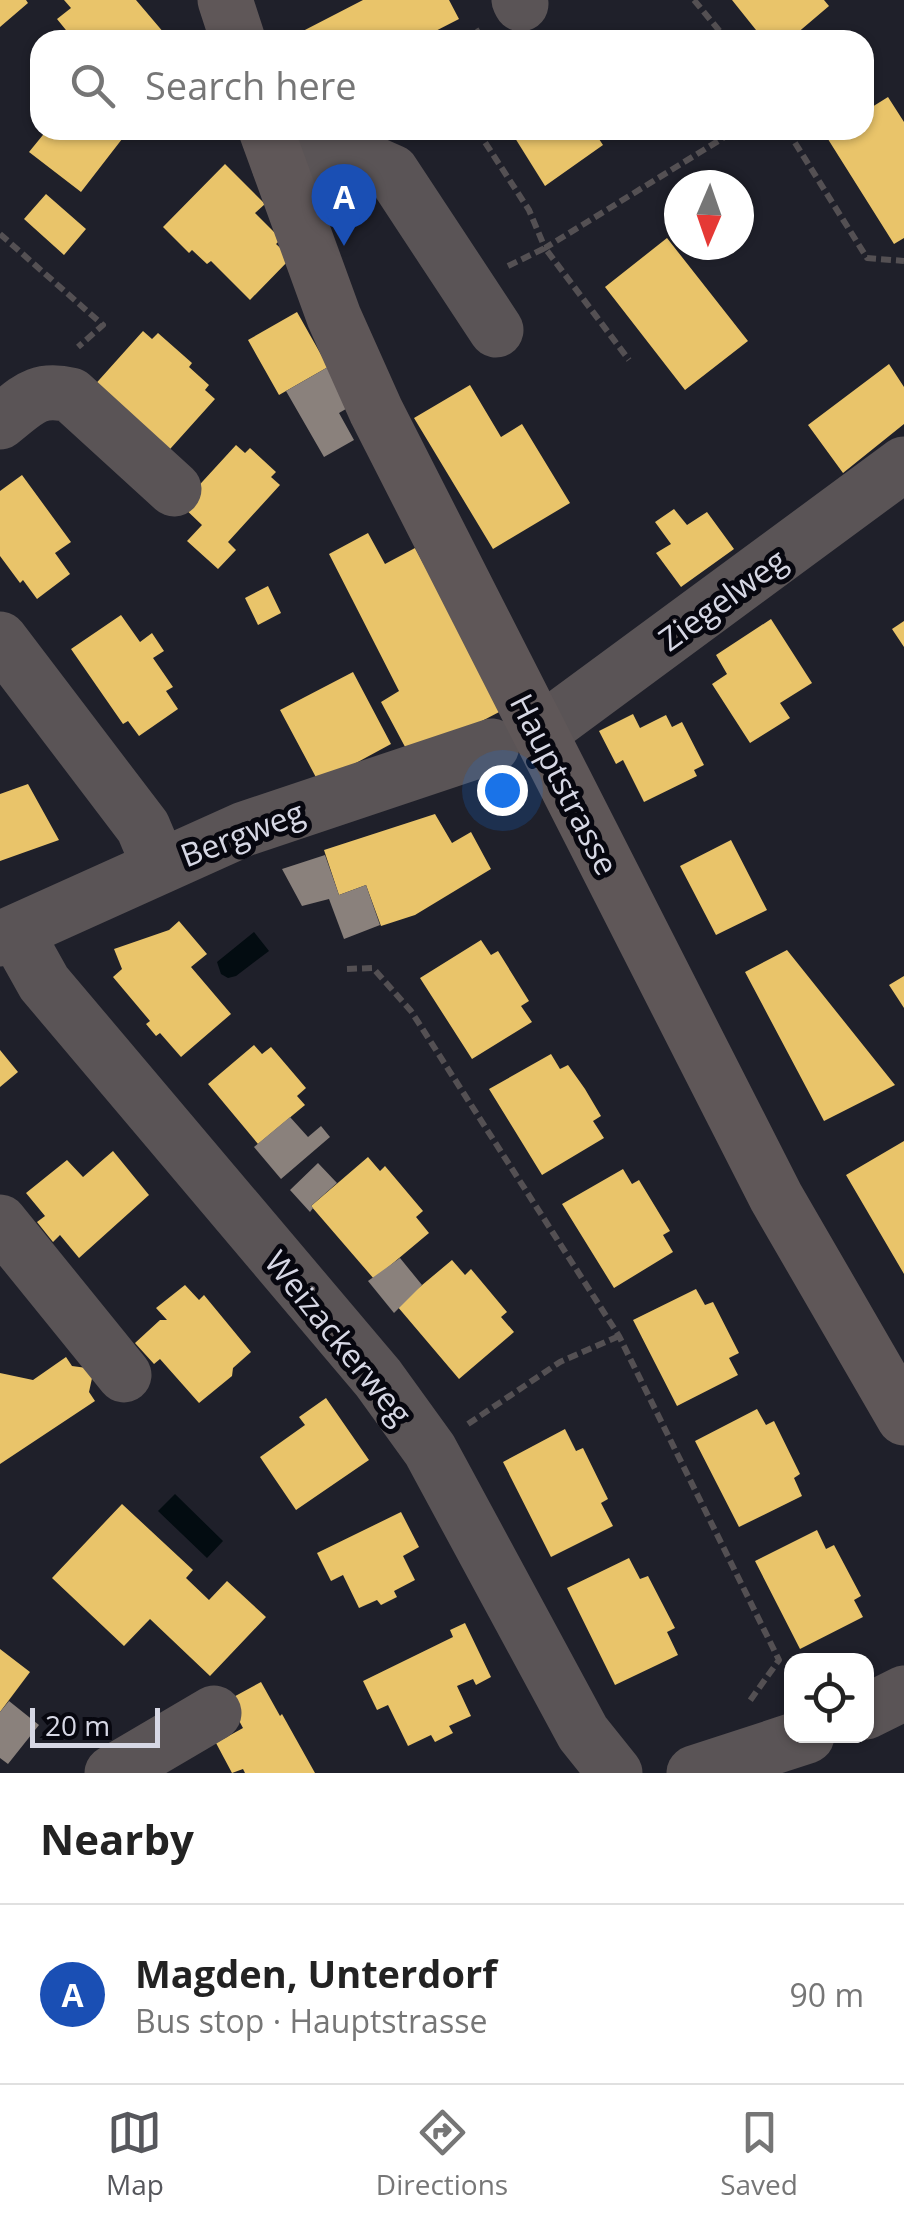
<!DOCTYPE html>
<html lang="en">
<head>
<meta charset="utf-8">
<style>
	body { margin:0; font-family:"Open Sans",sans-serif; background:#f2f2f2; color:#222 }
	.controls { position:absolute; right:30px; bottom:30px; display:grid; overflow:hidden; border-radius:20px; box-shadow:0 2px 8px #0004 }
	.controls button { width:90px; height:90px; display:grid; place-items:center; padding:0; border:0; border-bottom:2px solid #e0e0e0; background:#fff; color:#222; font:50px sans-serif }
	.compass { position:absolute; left:664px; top:170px; width:90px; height:90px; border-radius:50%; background:#fff; box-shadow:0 2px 8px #0004; rotate:182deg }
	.scale { position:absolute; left:30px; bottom:25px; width:130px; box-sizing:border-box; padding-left:10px; border:5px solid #d6d7e4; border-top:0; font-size:28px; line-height:35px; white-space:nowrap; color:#d6d7e4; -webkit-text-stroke:8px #07070f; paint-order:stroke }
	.you { position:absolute; left:502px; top:790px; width:35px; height:35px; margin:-25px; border:8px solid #fff; border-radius:50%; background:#1a73e8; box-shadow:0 0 0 15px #1a73e833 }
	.badge { display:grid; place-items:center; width:65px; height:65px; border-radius:50%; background:#56575c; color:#fff; font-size:32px; font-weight:700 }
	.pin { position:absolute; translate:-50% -82px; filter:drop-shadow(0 2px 5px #0008) }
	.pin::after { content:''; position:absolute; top:52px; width:35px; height:30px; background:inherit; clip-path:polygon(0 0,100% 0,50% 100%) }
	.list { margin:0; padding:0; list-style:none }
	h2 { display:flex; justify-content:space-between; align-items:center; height:130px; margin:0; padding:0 40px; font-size:42px }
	h2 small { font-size:32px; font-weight:400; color:#767676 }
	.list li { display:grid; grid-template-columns:65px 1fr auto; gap:30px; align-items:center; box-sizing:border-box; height:180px; padding:0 40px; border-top:2px solid #e0e0e0 }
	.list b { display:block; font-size:38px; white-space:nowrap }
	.list p { margin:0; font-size:32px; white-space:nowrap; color:#767676 }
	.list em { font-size:32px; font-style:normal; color:#767676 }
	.icon { flex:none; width:55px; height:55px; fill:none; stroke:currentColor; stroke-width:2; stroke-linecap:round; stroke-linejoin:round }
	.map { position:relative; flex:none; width:904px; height:1773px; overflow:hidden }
	.search { position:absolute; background:#fff; box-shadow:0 2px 8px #0004; left:30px; right:30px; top:30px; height:110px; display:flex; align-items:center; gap:25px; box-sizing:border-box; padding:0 35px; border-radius:30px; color:#767676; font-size:38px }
	.sheet { height:310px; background:#fff }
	nav { display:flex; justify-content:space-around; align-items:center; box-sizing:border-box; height:140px; border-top:2px solid #e0e0e0; background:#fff; font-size:28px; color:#767676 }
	nav a { display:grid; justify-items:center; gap:5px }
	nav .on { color:#56575c }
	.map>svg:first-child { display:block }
	.water { fill:#030c11 }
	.homes { fill:#e9c46a }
	.industry { fill:#8a817c }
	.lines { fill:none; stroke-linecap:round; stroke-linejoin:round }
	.path { stroke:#545053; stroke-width:6; stroke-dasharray:10 5; stroke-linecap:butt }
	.minor { stroke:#5a5456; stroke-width:55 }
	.major { stroke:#5f5758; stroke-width:55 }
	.labels { text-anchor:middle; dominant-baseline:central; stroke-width:10; stroke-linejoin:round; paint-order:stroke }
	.street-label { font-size:32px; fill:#d6d7e4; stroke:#07070f }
</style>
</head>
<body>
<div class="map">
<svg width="904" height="1773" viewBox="0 0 904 1773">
	<rect width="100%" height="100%" fill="#1f202a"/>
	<path class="water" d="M 254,932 L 269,951 L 236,976 L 228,978 L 221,974 L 217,962 Z
		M 175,1494 L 223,1541 L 207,1558 L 158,1511 Z"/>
	<path class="homes" d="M 0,0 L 26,0 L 28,3 L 0,27 Z
		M 64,0 L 136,0 L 170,40 L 74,40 L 57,19 L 71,8 Z
		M 363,0 L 449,0 L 459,19 L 418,40 L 305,40 L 301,32 Z
		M 732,0 L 824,0 L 829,6 L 789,40 L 764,40 Z
		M 888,97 L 904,122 L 904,238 L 894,244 L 826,136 L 836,130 L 864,130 L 864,112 Z
		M 47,130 L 129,130 L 81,192 L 29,152 Z
		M 510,130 L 593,130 L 603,145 L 545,186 Z
		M 225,164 L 265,204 L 255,213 L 281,239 L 276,244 L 291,258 L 250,300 L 211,261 L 207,264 L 192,250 L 189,253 L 163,227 Z
		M 46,194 L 86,229 L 64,255 L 24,219 Z
		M 667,238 L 748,341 L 685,390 L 605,287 Z
		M 297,312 L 328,367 L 279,395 L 248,340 Z
		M 143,331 L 152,339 L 158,333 L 192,363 L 189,367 L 209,385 L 205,390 L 215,399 L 162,458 L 91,389 Z
		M 889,364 L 904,387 L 904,424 L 843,473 L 808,425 Z
		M 470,385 L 501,437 L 522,424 L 570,503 L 493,549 L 414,418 Z
		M 236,445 L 245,453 L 250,448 L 276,472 L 271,477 L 280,485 L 228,542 L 236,550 L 218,569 L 187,541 L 202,525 L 181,505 Z
		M 22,475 L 71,542 L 55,553 L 70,574 L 37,599 L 23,580 L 20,583 L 0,556 L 0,491 Z
		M 674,509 L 687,525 L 707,512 L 734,549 L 681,587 L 656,553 L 671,544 L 655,522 Z
		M 368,533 L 385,564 L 415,548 L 503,710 L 411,758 L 381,702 L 399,691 L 329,554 Z
		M 268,586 L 281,613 L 258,625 L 245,598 Z
		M 121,615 L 140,642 L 152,633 L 164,651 L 153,658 L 173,687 L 166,691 L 178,709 L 139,736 L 128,721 L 123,724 L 71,649 Z
		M 771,619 L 812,683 L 780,703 L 790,718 L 750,743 L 712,684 L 727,674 L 716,655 Z
		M 904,621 L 904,647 L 892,629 Z
		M 353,672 L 391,744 L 319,783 L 280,710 Z
		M 633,714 L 640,728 L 666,715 L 672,727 L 682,722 L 704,765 L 694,770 L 697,776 L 644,802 L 623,760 L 616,764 L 599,731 Z
		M 28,784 L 59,840 L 0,861 L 0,794 Z
		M 435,814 L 452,843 L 471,832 L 491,869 L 415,915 L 381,926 L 366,885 L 339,895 L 324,850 Z
		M 731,840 L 767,910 L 716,935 L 680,866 Z
		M 179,921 L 207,954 L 191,967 L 231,1014 L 181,1057 L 160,1033 L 156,1036 L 146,1024 L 150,1021 L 113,977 L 122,969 L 114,949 L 169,930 Z
		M 481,940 L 491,955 L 498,951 L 529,1001 L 521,1006 L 532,1022 L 472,1059 L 420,978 Z
		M 787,950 L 895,1085 L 824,1121 L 745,972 Z
		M 904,976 L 904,1008 L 889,985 Z
		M 254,1045 L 262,1054 L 271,1047 L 306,1088 L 297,1096 L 305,1105 L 258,1144 L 208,1084 Z
		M 0,1050 L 18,1072 L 0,1087 Z
		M 551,1054 L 560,1069 L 568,1065 L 585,1089 L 601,1116 L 593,1121 L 604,1138 L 542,1175 L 489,1089 Z
		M 904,1141 L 904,1274 L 846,1175 Z
		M 113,1151 L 149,1195 L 79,1258 L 60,1235 L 53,1242 L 37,1222 L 45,1216 L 26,1193 L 67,1160 L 83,1177 Z
		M 368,1157 L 380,1171 L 385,1166 L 423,1211 L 416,1217 L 429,1233 L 374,1279 L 311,1206 Z
		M 623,1169 L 632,1184 L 639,1180 L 670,1231 L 663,1235 L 673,1252 L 614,1288 L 562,1204 Z
		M 452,1260 L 465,1275 L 471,1269 L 507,1312 L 501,1317 L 514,1332 L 459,1379 L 397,1306 Z
		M 185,1285 L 199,1300 L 204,1295 L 251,1352 L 233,1368 L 232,1376 L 199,1403 L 160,1359 L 154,1364 L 135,1343 L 160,1320 L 167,1320 L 156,1308 Z
		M 696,1289 L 705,1305 L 713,1302 L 739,1353 L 729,1358 L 738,1375 L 677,1406 L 633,1320 Z
		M 66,1357 L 72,1366 L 94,1369 L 89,1392 L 95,1401 L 0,1464 L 0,1373 L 33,1380 Z
		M 326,1398 L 369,1460 L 296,1510 L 260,1457 L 305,1425 L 299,1417 Z
		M 757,1409 L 766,1425 L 774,1421 L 800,1474 L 794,1478 L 802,1496 L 739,1527 L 695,1441 Z
		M 565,1429 L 576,1451 L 583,1448 L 608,1499 L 601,1503 L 613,1526 L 551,1557 L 503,1462 Z
		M 122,1504 L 193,1570 L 186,1578 L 209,1600 L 227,1581 L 266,1617 L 210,1676 L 150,1619 L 124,1646 L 52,1578 Z
		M 401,1512 L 419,1547 L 403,1556 L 415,1580 L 394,1591 L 397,1597 L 381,1605 L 377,1600 L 359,1608 L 343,1575 L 331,1581 L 317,1553 Z
		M 817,1530 L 826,1549 L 834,1545 L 861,1596 L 854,1600 L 863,1617 L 800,1649 L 755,1561 Z
		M 629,1558 L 640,1579 L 648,1576 L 675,1628 L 667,1632 L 678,1655 L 615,1685 L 567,1588 Z
		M 465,1623 L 491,1677 L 476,1685 L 473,1679 L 457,1686 L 471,1716 L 449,1726 L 453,1733 L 435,1742 L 431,1735 L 408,1746 L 388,1705 L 377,1710 L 363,1681 L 453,1637 L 450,1630 Z
		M 0,1649 L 30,1672 L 0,1712 Z
		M 261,1682 L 280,1716 L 282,1714 L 315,1773 L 245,1773 L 243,1769 L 232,1773 L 216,1743 L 243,1728 L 228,1700 Z"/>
	<path class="industry" d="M 328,367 L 351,406 L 339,413 L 354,440 L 324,457 L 286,391 Z
		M 325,855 L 339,895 L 366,885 L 380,925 L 344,939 L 329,899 L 302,906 L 282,869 Z
		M 290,1117 L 308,1137 L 321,1126 L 330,1137 L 281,1179 L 254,1147 Z
		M 318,1163 L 337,1183 L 311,1206 L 313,1208 L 310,1212 L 290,1190 Z
		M 400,1258 L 422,1285 L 394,1313 L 368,1281 Z
		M 9,1701 L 39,1725 L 8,1764 L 0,1758 L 0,1712 Z"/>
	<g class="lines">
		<path class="path" d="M 694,0 L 727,40
			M 464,40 L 480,30
			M 477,130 L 529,210 L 545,248 L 736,130
			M 787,130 L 867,258 L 904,261
			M 0,234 L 103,325 L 78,347
			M 508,266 L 545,248 L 629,360
			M 347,969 L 373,968 L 411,1011 L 619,1336 L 779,1660 L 749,1702
			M 468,1424 L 560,1362 L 619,1336"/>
		<path class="minor" d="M 519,0 L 521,4
			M 279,165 L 342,150 L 392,172 L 496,330
			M 0,422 C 27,401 35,387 71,395 L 174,489
			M 0,639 L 143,827 L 159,865
			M 539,733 L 904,464
			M 16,933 L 44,983 L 378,1378 L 430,1450 L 583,1733 L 615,1773
			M 0,939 L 244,829 L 492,746
			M 0,1222 L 124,1375
			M 866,1712 L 904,1693
			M 112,1773 L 214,1713
			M 694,1773 L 807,1736"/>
		<path class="major" d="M 225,0 L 238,40
			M 266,130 L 334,317 L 376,411 L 776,1197 L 904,1418"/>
	</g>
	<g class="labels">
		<g class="street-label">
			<text transform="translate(722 599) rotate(-36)">Ziegelweg</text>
			<text transform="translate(565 784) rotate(63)">Hauptstrasse</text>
			<text transform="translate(242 833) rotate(-21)">Bergweg</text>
			<text transform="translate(339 1337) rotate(51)">Weizackerweg</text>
		</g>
	</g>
</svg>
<div class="controls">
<button><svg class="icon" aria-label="locate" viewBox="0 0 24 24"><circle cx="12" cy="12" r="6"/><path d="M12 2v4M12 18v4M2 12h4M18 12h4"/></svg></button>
</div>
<svg class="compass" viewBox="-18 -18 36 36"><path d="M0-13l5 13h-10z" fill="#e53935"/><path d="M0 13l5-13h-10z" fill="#767676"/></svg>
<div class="scale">20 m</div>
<div class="you"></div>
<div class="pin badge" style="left:344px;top:246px;background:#1a4fb4">A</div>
<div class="search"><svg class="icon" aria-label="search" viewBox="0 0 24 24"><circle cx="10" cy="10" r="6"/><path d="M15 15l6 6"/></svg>Search here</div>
</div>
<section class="sheet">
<h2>Nearby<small></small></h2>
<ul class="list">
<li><span class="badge" style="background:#1a4fb4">A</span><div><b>Magden, Unterdorf</b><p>Bus stop · Hauptstrasse</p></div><em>90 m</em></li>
</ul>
</section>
<nav>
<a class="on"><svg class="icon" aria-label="map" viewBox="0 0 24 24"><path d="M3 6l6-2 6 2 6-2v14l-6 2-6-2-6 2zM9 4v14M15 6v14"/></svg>Map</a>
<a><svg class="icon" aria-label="directions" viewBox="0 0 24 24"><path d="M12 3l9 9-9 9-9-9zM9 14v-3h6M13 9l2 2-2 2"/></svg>Directions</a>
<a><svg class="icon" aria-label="saved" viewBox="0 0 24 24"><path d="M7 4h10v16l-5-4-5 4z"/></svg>Saved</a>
</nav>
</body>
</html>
